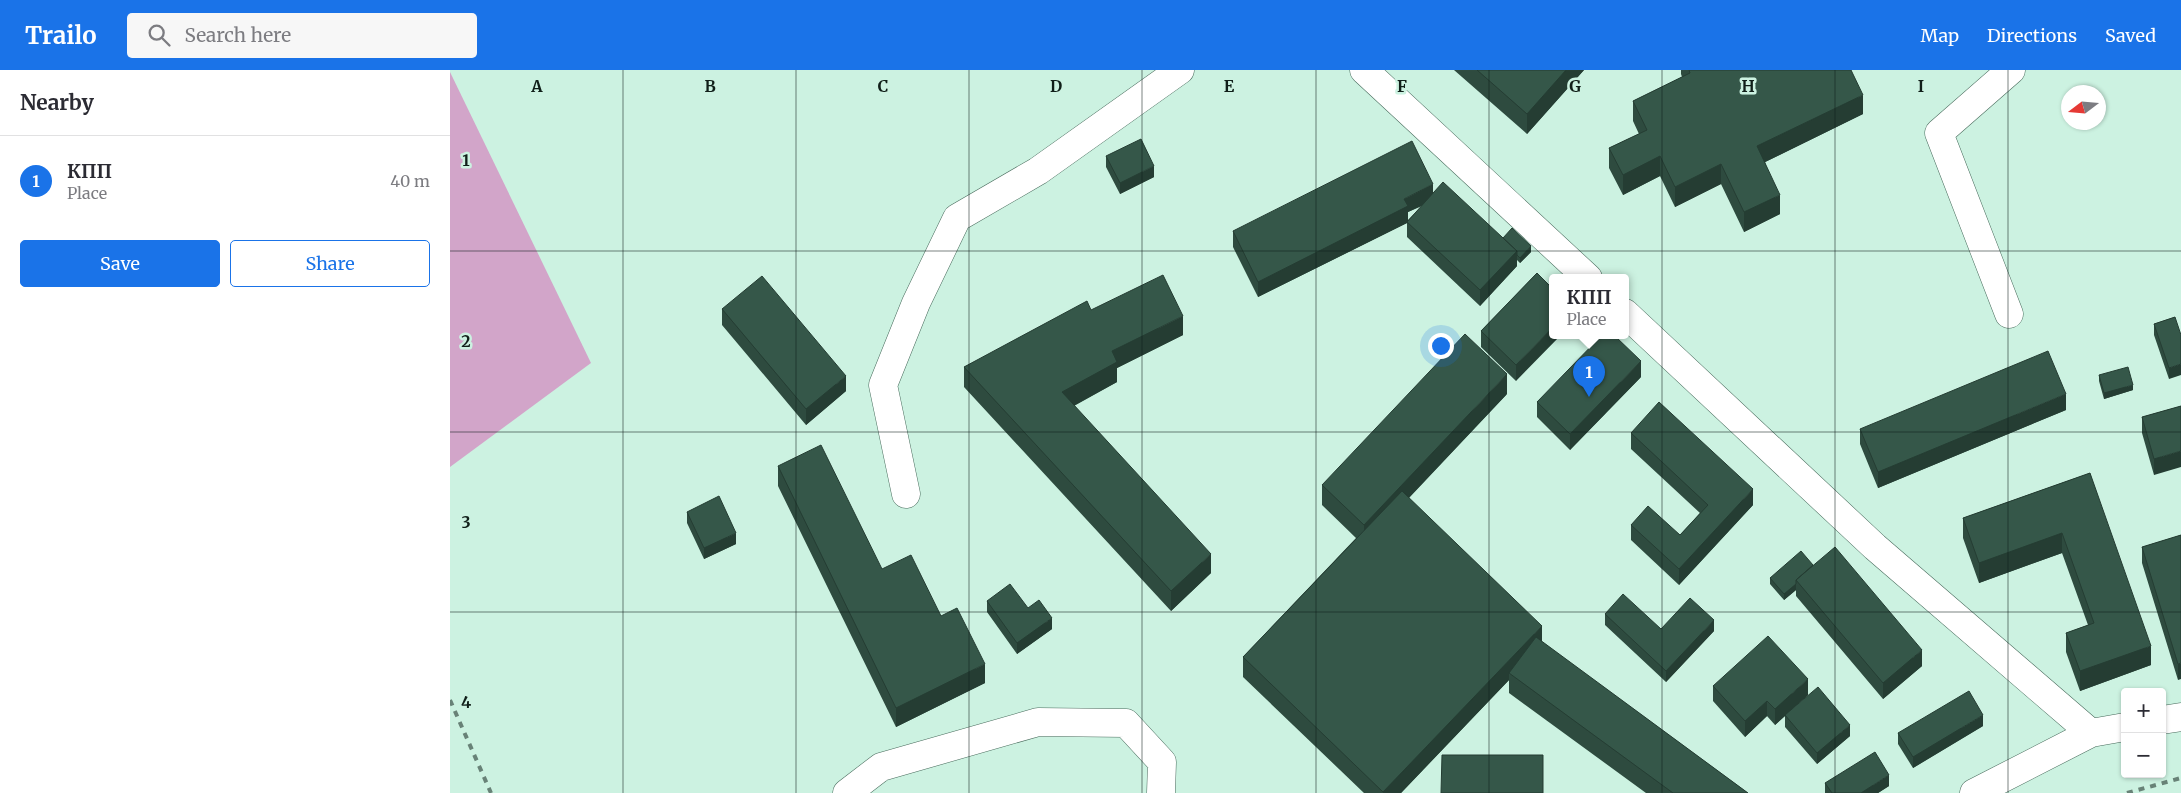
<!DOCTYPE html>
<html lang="en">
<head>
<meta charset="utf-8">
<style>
	body { margin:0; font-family:Merriweather,serif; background:#f7f7f7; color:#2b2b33 }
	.controls { position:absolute; right:15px; bottom:15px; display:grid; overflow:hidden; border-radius:5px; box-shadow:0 1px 4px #0004 }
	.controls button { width:45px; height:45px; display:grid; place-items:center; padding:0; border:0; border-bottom:1px solid #e1e1e2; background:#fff; color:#2b2b33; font:25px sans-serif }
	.compass { position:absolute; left:1611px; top:15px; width:45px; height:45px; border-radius:50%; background:#fff; box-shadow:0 1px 4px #0004; rotate:254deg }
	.you { position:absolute; left:990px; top:275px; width:18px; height:18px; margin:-12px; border:4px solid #fff; border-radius:50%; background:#1a73e8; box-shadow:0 0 0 8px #1a73e833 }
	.badge { display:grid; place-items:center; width:32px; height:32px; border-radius:50%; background:#1a73e8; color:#fff; font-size:16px; font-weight:700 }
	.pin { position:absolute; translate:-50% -41px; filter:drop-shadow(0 1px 2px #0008) }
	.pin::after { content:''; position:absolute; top:26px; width:18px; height:15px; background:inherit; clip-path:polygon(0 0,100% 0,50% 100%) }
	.popup { position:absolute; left:1099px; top:204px; width:80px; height:65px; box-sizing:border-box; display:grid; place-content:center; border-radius:5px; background:#fff; filter:drop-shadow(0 1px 4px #0005); font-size:16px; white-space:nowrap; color:#7c7c81 }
	.popup b { font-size:19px; color:#2b2b33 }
	.popup::after { content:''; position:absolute; left:50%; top:100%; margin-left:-10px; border:10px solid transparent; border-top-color:#fff }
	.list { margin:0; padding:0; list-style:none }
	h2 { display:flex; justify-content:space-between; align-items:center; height:65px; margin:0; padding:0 20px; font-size:21px }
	h2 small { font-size:16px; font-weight:400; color:#7c7c81 }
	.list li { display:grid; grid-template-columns:32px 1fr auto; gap:15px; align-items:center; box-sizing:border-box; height:90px; padding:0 20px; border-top:1px solid #e1e1e2 }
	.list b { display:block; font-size:19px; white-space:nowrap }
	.list p { margin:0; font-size:16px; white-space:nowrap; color:#7c7c81 }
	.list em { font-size:16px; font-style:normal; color:#7c7c81 }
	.actions { display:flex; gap:10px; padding:15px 20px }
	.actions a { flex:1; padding:11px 0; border:1px solid #1a73e8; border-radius:5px; text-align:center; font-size:18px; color:#1a73e8 }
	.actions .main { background:#1a73e8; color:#fff }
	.icon { flex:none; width:28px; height:28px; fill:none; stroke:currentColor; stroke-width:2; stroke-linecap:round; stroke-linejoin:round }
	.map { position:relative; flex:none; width:1731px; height:723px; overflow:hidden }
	header { display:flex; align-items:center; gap:30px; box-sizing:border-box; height:70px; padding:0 25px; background:#1a73e8; color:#fff }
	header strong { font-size:24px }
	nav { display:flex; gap:28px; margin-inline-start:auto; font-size:18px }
	.search { width:350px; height:45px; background:#f7f7f7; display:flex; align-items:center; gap:12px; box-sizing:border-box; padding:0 18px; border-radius:5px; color:#7c7c81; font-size:19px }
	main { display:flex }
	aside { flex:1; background:#fff }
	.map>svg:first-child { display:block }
	.green { fill:#d2a5c9 }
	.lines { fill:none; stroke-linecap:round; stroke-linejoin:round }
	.minor-casing { stroke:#486b5c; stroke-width:29 }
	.minor { stroke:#fff; stroke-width:28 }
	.rail { stroke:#688277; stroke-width:4; stroke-dasharray:6 6; stroke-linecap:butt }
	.wall { fill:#2e4b3f; fill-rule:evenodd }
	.shaded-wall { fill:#253d33 }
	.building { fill:#355749; stroke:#253d33 }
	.grid { fill:none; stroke:#101f19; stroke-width:1; stroke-opacity:0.55 }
	.grid-label { font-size:16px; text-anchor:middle; font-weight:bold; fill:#101f19; stroke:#ccf2e1; stroke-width:5; stroke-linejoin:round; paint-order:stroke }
</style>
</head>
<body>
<header>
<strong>Trailo</strong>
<div class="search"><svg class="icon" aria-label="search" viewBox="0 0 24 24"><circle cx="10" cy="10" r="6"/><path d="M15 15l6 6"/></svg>Search here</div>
<nav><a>Map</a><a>Directions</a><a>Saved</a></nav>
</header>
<main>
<aside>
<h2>Nearby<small></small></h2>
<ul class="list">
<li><span class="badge">1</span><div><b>КПП</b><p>Place</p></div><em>40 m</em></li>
</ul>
<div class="actions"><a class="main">Save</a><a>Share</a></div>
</aside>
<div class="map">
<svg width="1731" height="723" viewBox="0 0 1731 723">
	<rect width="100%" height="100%" fill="#ccf2e1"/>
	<path class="green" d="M 0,2 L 141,293 L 0,397 Z"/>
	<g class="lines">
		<defs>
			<path id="minor" d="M 914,0 L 1138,208
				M 1175,243 L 1425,477 L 1641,663
				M 1559,244 L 1489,63 L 1561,0
				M 456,424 L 433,315 L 466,233 L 507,148 L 588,101 L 730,0
				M 1712,650 L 1731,647
				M 397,723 L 431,697 L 588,652 L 676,653 L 712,692 L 711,723
				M 1524,723 L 1641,663 L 1675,657"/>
		</defs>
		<use href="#minor" class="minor-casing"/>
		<use href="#minor" class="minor"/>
		<path class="rail" d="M 0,630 L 41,723
			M 1677,723 L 1731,708"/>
	</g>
	<path class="wall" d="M 1004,0 L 1134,0 L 1077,64 Z
		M 1231,0 L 1401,0 L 1413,44 L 1315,92 L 1330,144 L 1294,162 L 1271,114 L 1225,137 L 1210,106 L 1173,125 L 1159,98 L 1159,78 L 1189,64 L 1183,51 L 1183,31 L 1232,7 L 1231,4 Z
		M 656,86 L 704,107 L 670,124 L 656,97 Z
		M 983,123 L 1053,168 L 1081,182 L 1070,193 L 1067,190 L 1067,196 L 1030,236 L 957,167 L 957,153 L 808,227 L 783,177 L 783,161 ZM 972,136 L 958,150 L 958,142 Z
		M 1087,203 L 1066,311 L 1031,277 L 1031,261 Z
		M 272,239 L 396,321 L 356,355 L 272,255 Z
		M 641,240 L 733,265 L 667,298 L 667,312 L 624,336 L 761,503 L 721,541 L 514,317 L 514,297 Z
		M 1725,247 L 1719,309 L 1704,265 L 1704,254 Z
		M 1649,305 L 1683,320 L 1654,329 L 1649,311 Z
		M 1191,307 L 1120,380 L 1087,347 L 1087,332 Z
		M 1057,324 L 959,428 L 1092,572 L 1298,723 L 1196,723 L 1059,623 L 1059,610 L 951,723 L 914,723 L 793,607 L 793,587 L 906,468 L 872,435 L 872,415 Z
		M 1731,336 L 1704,405 L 1692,363 L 1692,347 Z
		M 1616,340 L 1428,418 L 1410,374 L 1410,359 Z
		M 1181,363 L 1303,435 L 1229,515 L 1181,470 L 1181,455 L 1230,465 L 1250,443 L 1181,379 Z
		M 328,396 L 432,499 L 491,546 L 535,613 L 446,657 L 328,416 Z
		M 1640,403 L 1701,595 L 1630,621 L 1616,582 L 1616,563 L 1638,555 L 1612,483 L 1529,513 L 1513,468 L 1513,448 Z
		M 237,442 L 286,474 L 254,489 L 237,453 Z
		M 1731,465 L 1728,610 L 1692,493 L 1692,477 Z
		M 1363,495 L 1472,596 L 1433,629 L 1346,526 L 1346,520 L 1334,530 L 1320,514 L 1320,508 Z
		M 537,531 L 578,538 L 602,559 L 567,584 L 537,542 Z
		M 1155,544 L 1211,559 L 1264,561 L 1216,612 L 1155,555 Z
		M 1263,616 L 1358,625 L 1337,643 L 1400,666 L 1367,694 L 1335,657 L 1335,646 L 1325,655 L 1317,646 L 1295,667 L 1263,631 Z
		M 1533,656 L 1463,698 L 1448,674 L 1448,663 Z
		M 1375,713 L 1439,716 L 1428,723 L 1375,723 Z"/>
	<path class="shaded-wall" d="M 1116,0 L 1134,0 L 1077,64 L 1077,44 Z
		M 1413,25 L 1413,44 L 1307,96 L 1307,76 Z
		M 1210,86 L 1210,106 L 1173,125 L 1173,105 Z
		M 1271,94 L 1271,114 L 1225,137 L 1225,117 Z
		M 704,96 L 704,107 L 670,124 L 670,113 Z
		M 983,114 L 983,130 L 958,142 L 958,152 L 957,152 L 957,153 L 808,227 L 808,212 L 954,129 Z
		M 1330,125 L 1330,144 L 1294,162 L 1294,142 Z
		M 1081,176 L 1081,182 L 1070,193 L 1070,188 Z
		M 1067,181 L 1067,196 L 1030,236 L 1030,220 Z
		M 733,246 L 733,265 L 667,298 L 667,312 L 612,342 L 612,322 L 662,281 Z
		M 1103,257 L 1103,266 L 1110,266 L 1066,311 L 1066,295 Z
		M 1191,291 L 1191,307 L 1120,380 L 1120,364 Z
		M 1731,294 L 1731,305 L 1719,309 L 1719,298 Z
		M 1057,304 L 1057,324 L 914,475 L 914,455 Z
		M 396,306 L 396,321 L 356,355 L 356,339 Z
		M 1683,315 L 1683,320 L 1654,329 L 1654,323 Z
		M 1616,324 L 1616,340 L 1428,418 L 1428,402 Z
		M 1731,381 L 1731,397 L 1704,405 L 1704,389 Z
		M 1303,419 L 1303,435 L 1229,515 L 1229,499 Z
		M 286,463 L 286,474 L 254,489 L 254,478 Z
		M 1612,463 L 1612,483 L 1529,513 L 1529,493 Z
		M 761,484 L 761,503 L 721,541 L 721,521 Z
		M 1346,514 L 1346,520 L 1334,530 L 1334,524 Z
		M 602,548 L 602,559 L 567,584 L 567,573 Z
		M 1264,550 L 1264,561 L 1216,612 L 1216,601 Z
		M 1092,556 L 1092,575 L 1059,603 L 1059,610 L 951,723 L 933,723 L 933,722 Z
		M 1701,576 L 1701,595 L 1630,621 L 1630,601 Z
		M 1472,580 L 1472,596 L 1433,629 L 1433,613 Z
		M 1731,593 L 1731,609 L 1728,610 L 1728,594 Z
		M 535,594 L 535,613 L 446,657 L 446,638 Z
		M 1358,609 L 1358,625 L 1325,655 L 1325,639 Z
		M 1317,631 L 1317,646 L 1295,667 L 1295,651 Z
		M 1533,645 L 1533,656 L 1463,698 L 1463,687 Z
		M 1400,655 L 1400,666 L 1367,694 L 1367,683 Z
		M 1439,705 L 1439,716 L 1428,723 L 1411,723 Z"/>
	<path class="building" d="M 1027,0 L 1116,0 L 1077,44 Z
		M 1239,0 L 1401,0 L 1413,25 L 1307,76 L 1330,125 L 1294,142 L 1271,94 L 1225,117 L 1210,86 L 1173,105 L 1159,78 L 1197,60 L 1183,31 L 1240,3 Z
		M 691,69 L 704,96 L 670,113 L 656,86 Z
		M 962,71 L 983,114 L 954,129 L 958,136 L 808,212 L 783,161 Z
		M 993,112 L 1067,181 L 1030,220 L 957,152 Z
		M 1062,158 L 1081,176 L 1070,188 L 1067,185 L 1067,181 L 1053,168 Z
		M 1087,203 L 1103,219 L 1103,257 L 1066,295 L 1031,261 Z
		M 713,205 L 733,246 L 662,281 L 667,292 L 612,322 L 761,484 L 721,521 L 514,297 L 637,231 L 641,240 Z
		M 312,206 L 396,306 L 356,339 L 272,239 Z
		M 1725,247 L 1731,265 L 1731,294 L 1719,298 L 1704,254 Z
		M 1015,264 L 1057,304 L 914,455 L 872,415 Z
		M 1151,266 L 1165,266 L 1191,291 L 1120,364 L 1087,332 Z
		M 1598,281 L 1616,324 L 1428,402 L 1410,359 Z
		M 1678,297 L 1683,315 L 1654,323 L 1649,305 Z
		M 1209,332 L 1303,419 L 1229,499 L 1181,455 L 1198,436 L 1230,465 L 1258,435 L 1181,363 Z
		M 1731,336 L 1731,381 L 1704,389 L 1692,347 Z
		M 371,375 L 432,499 L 461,485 L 491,546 L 507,538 L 535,594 L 446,638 L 328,396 Z
		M 1640,403 L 1701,576 L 1630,601 L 1616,563 L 1644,553 L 1612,463 L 1529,493 L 1513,448 Z
		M 952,421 L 1092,556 L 933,722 L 793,587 Z
		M 269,426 L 286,463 L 254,478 L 237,442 Z
		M 1731,465 L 1731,593 L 1728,594 L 1692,477 Z
		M 1385,477 L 1472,580 L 1433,613 L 1346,510 Z
		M 1351,481 L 1363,495 L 1346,510 L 1346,514 L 1334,524 L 1320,508 Z
		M 560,514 L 578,538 L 589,530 L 602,548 L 567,573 L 537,531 Z
		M 1173,524 L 1211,559 L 1240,528 L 1264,550 L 1216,601 L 1155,544 Z
		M 1318,566 L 1358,609 L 1325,639 L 1317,631 L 1295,651 L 1263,616 Z
		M 1086,567 L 1298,723 L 1223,723 L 1059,603 Z
		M 1368,617 L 1400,655 L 1367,683 L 1335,645 Z
		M 1519,621 L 1533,645 L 1463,687 L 1448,663 Z
		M 1425,682 L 1439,705 L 1411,723 L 1382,723 L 1375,713 Z
		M 992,685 L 1093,685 L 1093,723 L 991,723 Z"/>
	<path class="grid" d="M 173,0 L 173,723M 346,0 L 346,723M 519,0 L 519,723M 692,0 L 692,723M 866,0 L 866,723M 1039,0 L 1039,723M 1212,0 L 1212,723M 1385,0 L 1385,723M 1558,0 L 1558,723M 0,181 L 1731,181M 0,362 L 1731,362M 0,542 L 1731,542"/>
	<g class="grid-label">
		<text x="87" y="22">A</text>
		<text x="260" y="22">B</text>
		<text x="433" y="22">C</text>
		<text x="606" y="22">D</text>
		<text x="779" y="22">E</text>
		<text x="952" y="22">F</text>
		<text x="1125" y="22">G</text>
		<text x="1298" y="22">H</text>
		<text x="1471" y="22">I</text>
		<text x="16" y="96">1</text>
		<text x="16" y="277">2</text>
		<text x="16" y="458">3</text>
		<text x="16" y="638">4</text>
	</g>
</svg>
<div class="controls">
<button>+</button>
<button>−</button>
</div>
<svg class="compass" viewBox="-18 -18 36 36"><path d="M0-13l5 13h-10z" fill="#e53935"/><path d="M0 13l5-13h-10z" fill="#7c7c81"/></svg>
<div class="you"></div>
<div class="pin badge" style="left:1139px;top:327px">1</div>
<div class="popup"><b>КПП</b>Place</div>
</div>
</main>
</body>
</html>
